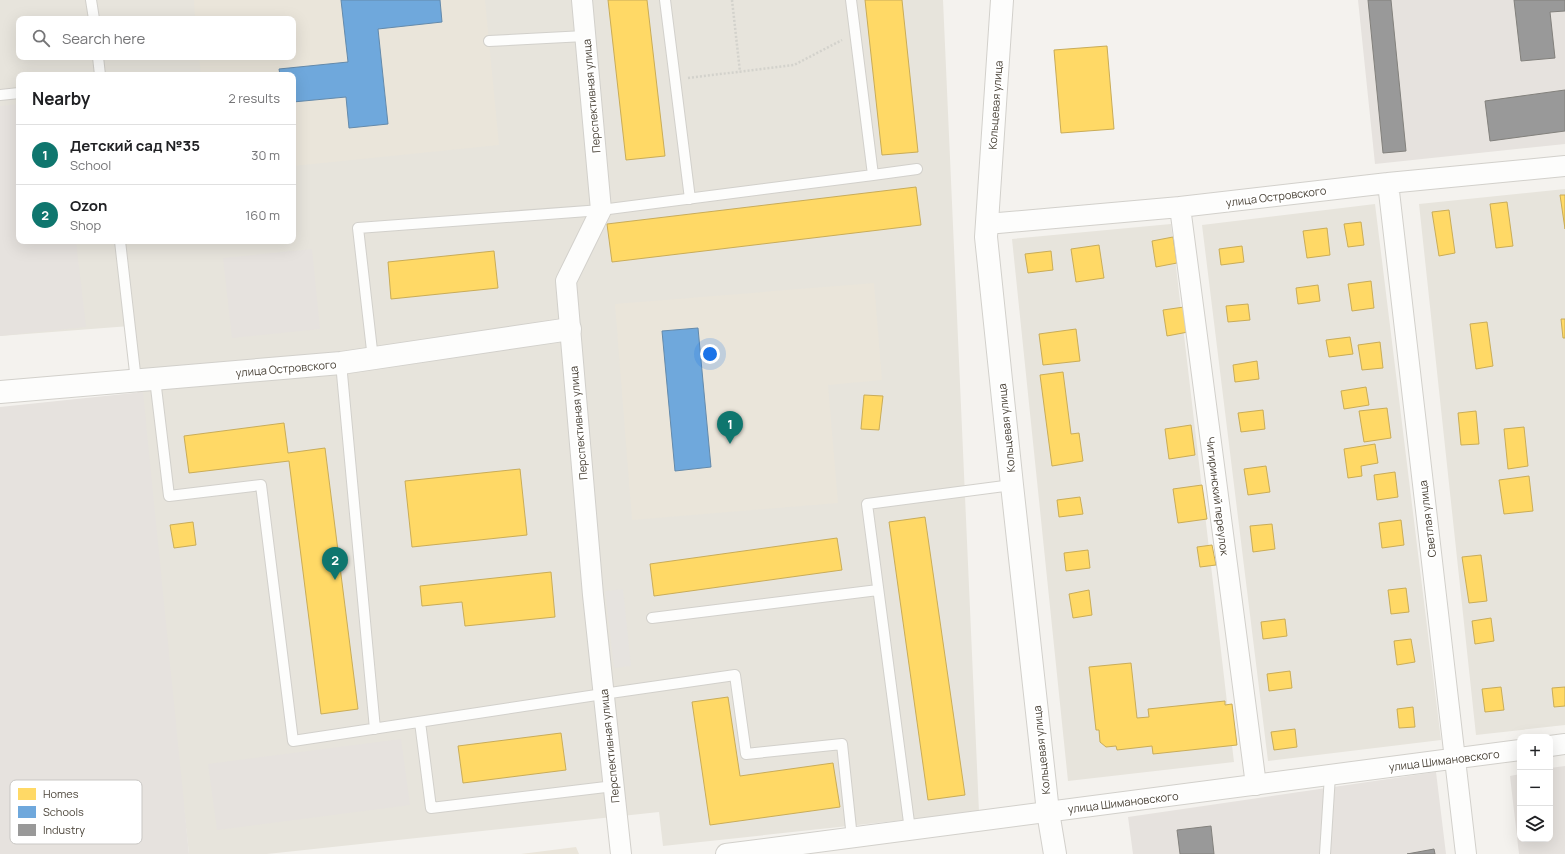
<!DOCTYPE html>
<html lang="en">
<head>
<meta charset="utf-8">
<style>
	body { margin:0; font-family:Manrope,sans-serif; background:#f6f6f6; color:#202124 }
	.controls { position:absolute; right:12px; bottom:12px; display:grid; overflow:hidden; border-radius:8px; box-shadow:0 4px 16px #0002 }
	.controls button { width:36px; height:36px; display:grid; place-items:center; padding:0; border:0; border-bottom:1px solid #e0e0e0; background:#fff; color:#202124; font:20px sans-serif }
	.you { position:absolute; left:710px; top:354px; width:14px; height:14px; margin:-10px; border:3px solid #fff; border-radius:50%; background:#1a73e8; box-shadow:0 0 0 6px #1a73e833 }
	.badge { display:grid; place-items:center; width:26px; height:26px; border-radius:50%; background:#0f766e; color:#fff; font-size:13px; font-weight:700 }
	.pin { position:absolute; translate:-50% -33px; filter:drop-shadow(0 1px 2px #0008) }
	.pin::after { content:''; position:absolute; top:21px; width:14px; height:12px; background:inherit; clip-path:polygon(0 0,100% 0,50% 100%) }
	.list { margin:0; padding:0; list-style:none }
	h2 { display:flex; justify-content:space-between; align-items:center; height:52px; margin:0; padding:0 16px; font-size:17px }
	h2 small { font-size:13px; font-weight:400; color:#757577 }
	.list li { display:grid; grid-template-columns:26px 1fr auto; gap:12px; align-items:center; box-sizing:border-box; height:60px; padding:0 16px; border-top:1px solid #e0e0e0 }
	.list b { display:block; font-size:15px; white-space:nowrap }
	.list p { margin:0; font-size:13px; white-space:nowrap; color:#757577 }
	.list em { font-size:13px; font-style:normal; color:#757577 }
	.icon { flex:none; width:22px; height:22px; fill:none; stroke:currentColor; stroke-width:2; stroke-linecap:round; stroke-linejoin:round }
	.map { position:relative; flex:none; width:1565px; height:854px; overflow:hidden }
	.search { position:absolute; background:#fff; box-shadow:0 4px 16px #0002; left:16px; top:16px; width:280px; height:44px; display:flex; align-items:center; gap:10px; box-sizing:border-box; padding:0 14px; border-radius:8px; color:#757577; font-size:15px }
	.panel { position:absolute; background:#fff; box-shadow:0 4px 16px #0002; left:16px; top:72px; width:280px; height:172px; border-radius:8px }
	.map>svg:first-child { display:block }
	.residential { fill:#e7e4dc; fill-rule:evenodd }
	.industrial { fill:#e6e2de }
	.education { fill:#eae5da }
	.parking { fill:#e6e3df }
	.homes { fill:#ffd966; stroke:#c9ac58 }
	.schools { fill:#6fa8dc; stroke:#648aab }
	.industry { fill:#999; stroke:#82807c }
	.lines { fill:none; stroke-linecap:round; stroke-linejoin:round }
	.service-casing { stroke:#d2d0cb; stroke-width:12 }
	.minor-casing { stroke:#d2d0cb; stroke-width:22 }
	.tertiary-casing { stroke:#d2d0cb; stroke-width:24 }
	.path { stroke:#d3d2cc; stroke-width:2.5; stroke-dasharray:2 2; stroke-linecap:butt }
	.service { stroke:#fdfdfc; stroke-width:10 }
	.minor { stroke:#fdfdfc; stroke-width:20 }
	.tertiary { stroke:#fdfdfc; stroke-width:22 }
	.labels { text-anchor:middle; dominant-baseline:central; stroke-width:4; stroke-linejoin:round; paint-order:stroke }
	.street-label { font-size:11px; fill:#4b4439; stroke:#fff }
	.key { fill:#fff; stroke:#c9c7c4; stroke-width:1 }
	.key-label { font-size:11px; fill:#4b4439 }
</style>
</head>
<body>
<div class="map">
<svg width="1565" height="854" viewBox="0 0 1565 854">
	<rect width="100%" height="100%" fill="#f4f2ee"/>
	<path class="residential" d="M 0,0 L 943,0 L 979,812 L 663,846 L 659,812 L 267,854 L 189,854 L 130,326 L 0,336 ZM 19,19 L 293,19 L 293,57 L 19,57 ZM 19,75 L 293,75 L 293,241 L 19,241 Z
		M 1565,189 L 1565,725 L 1476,735 L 1419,204 Z
		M 1375,204 L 1441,740 L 1268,761 L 1202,225 Z
		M 1171,224 L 1234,762 L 1068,781 L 1012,239 Z"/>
	<path class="industrial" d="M 1358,0 L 1565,0 L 1565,144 L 1375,164 Z
		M 19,104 L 19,241 L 76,241 L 86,327 L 0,336 L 0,106 Z
		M 312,249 L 320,329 L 232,338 L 223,258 Z
		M 143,392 L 189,854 L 0,854 L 0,407 Z
		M 401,739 L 410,805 L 217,830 L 208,764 Z
		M 1565,766 L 1565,854 L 1519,854 L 1510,776 L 1520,774 L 1520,839 L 1550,839 L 1550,768 Z
		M 1436,772 L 1446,854 L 1133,854 L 1128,817 Z"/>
	<path class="education" d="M 194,0 L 485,0 L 499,145 L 293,166 L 293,75 L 201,75 L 199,57 L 293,57 L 293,19 L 195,19 Z
		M 874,283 L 882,380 L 828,385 L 838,503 L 632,520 L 615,304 Z
		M 576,847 L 579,854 L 521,854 Z"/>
	<path class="parking" d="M 623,589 L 631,666 L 614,668 L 605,591 Z"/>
	<path class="homes" d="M 608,0 L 647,0 L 665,156 L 626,160 Z
		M 865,0 L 902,0 L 918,152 L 882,155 Z
		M 1107,46 L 1114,129 L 1061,133 L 1054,50 Z
		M 916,187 L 921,225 L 612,262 L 607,224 Z
		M 1560,195 L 1565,195 L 1565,229 Z
		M 1507,202 L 1513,246 L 1496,248 L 1490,204 Z
		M 1449,210 L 1455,253 L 1439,256 L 1432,212 Z
		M 1361,222 L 1364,245 L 1348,247 L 1344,224 Z
		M 1327,228 L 1330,255 L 1307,258 L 1303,231 Z
		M 1173,237 L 1177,263 L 1156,267 L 1152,241 Z
		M 1099,245 L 1104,278 L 1076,282 L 1071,249 Z
		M 1242,246 L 1244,262 L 1221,265 L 1219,249 Z
		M 494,251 L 498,288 L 391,299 L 388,262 Z
		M 1051,251 L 1053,270 L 1028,273 L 1025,254 Z
		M 1371,281 L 1374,308 L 1352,311 L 1348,284 Z
		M 1318,285 L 1320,301 L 1298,304 L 1296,288 Z
		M 1248,304 L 1250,320 L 1228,322 L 1226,306 Z
		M 1184,307 L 1188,332 L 1167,336 L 1163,310 Z
		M 1561,319 L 1565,319 L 1565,338 L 1563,338 Z
		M 1487,322 L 1493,366 L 1476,369 L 1470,324 Z
		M 1076,329 L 1080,361 L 1043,365 L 1039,334 Z
		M 1350,337 L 1353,354 L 1329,357 L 1326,340 Z
		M 1380,342 L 1383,368 L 1362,370 L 1358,345 Z
		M 1257,361 L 1259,379 L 1235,382 L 1233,365 Z
		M 1063,372 L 1071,434 L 1079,433 L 1083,461 L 1052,466 L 1040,375 Z
		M 1366,387 L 1369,405 L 1344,409 L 1341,391 Z
		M 864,395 L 883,396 L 879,430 L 861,429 Z
		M 1387,408 L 1391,438 L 1364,442 L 1359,411 Z
		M 1263,410 L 1265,429 L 1241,432 L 1238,413 Z
		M 1476,411 L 1479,444 L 1461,445 L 1458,413 Z
		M 284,423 L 288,453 L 325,448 L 358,709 L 321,714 L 289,461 L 189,473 L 184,436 Z
		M 1191,425 L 1195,455 L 1169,459 L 1165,429 Z
		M 1524,427 L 1528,466 L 1508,469 L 1504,429 Z
		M 1375,444 L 1378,463 L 1361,466 L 1362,476 L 1348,478 L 1344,449 Z
		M 1266,466 L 1270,492 L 1248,495 L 1244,469 Z
		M 520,469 L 527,535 L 412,547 L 405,481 Z
		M 1395,472 L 1398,497 L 1377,500 L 1374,475 Z
		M 1529,476 L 1533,511 L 1504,514 L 1499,480 Z
		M 1202,485 L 1207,519 L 1178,523 L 1173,489 Z
		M 1080,497 L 1083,514 L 1059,517 L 1057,500 Z
		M 925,517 L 965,795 L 928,800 L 889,522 Z
		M 1401,520 L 1404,545 L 1382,548 L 1379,523 Z
		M 193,522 L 196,545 L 174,548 L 170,525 Z
		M 1272,524 L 1275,549 L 1253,552 L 1250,526 Z
		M 837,538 L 842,570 L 654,596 L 650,564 Z
		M 1212,545 L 1216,565 L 1200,567 L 1197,547 Z
		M 1088,550 L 1090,568 L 1066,571 L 1064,553 Z
		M 1481,555 L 1487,601 L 1469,603 L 1462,557 Z
		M 551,572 L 555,617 L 465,626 L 462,602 L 422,606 L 420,586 Z
		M 1406,588 L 1409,612 L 1391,614 L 1388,590 Z
		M 1089,590 L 1092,615 L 1073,618 L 1069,594 Z
		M 1491,618 L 1494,641 L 1475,644 L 1472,621 Z
		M 1285,619 L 1287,636 L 1263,639 L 1261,622 Z
		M 1411,639 L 1415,662 L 1397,665 L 1394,641 Z
		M 1131,663 L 1137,718 L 1149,717 L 1148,709 L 1225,701 L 1225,705 L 1232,704 L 1237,745 L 1153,754 L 1152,746 L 1117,750 L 1116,746 L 1106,747 L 1100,742 L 1099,730 L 1096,730 L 1089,667 Z
		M 1290,671 L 1292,688 L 1269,691 L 1267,674 Z
		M 1501,687 L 1504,710 L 1485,712 L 1482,689 Z
		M 1565,687 L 1565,706 L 1554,707 L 1552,688 Z
		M 728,697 L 740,776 L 833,763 L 840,807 L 710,825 L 692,702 Z
		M 1413,707 L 1415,727 L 1399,728 L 1397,709 Z
		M 1295,729 L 1297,747 L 1274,750 L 1271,732 Z
		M 561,733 L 566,770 L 463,783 L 458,746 Z"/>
	<path class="schools" d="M 341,0 L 440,0 L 442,22 L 378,29 L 388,124 L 349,128 L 346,97 L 293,102 L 293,75 L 280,75 L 279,69 L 348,62 Z
		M 698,328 L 711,467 L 675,471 L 662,331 Z"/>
	<path class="industry" d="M 1368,0 L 1391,0 L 1406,151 L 1383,153 Z
		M 1514,0 L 1565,0 L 1565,11 L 1550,12 L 1555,58 L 1521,61 Z
		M 1565,90 L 1565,131 L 1490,141 L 1485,101 Z
		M 1211,826 L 1214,854 L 1180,854 L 1177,830 Z
		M 1434,849 L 1435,854 L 1407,854 Z"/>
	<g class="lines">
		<defs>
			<path id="service" d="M 91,0 L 94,19
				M 665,0 L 690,199
				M 489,41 L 585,36
				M 98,57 L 100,75
				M 0,95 L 19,93
				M 873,175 L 917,169
				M 120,241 L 136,381
				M 373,359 L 358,228 L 601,210 L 873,175 L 851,0
				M 341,363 L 375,729
				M 155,379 L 169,496 L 261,485 L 293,741 L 603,694 L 735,675 L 746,754 L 842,744 L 852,838
				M 652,618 L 878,590
				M 420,722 L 431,808 L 614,786
				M 910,830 L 867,504 L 1012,485
				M 1325,854 L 1330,775"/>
			<path id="minor" d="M 582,0 L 601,210 L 566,281 L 593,595 L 621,854
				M 1388,183 L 1466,854
				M 1180,207 L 1256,785
				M 987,224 L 1180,207 L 1388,183 L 1565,166
				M 1550,746 L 1565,744
				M 726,854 L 1520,750"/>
			<path id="tertiary" d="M 1002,0 L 986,237 L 1012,485 L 1048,812 L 1055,854
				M 0,392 L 341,363 L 570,329"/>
		</defs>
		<use href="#service" class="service-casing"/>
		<use href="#minor" class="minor-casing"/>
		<use href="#tertiary" class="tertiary-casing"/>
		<path class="path" d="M 732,0 L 740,72
			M 688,78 L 794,65 L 842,40"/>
		<use href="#service" class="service"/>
		<use href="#minor" class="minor"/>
		<use href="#tertiary" class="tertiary"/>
	</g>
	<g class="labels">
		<g class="street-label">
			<text transform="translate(591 96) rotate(-95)">Перспективная улица</text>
			<text transform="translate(995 105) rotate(-86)">Кольцевая улица</text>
			<text transform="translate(1276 196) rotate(-7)">улица Островского</text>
			<text transform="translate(286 368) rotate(-5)">улица Островского</text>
			<text transform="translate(578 423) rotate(-95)">Перспективная улица</text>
			<text transform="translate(1006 428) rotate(-96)">Кольцевая улица</text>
			<text transform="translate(1218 496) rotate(83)">Чигиринский переулок</text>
			<text transform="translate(1427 519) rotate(-97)">Светлая улица</text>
			<text transform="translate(609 746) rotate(-96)">Перспективная улица</text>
			<text transform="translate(1041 750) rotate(-96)">Кольцевая улица</text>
			<text transform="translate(1444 760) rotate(-7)">улица Шимановского</text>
			<text transform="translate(1123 802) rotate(-7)">улица Шимановского</text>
		</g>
	</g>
	<rect x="10" y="780" width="132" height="64" rx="6" class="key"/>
	<rect x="18" y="788" width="18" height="12" fill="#ffd966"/>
	<rect x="18" y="806" width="18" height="12" fill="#6fa8dc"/>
	<rect x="18" y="824" width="18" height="12" fill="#999"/>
	<g class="key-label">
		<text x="43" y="798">Homes</text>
		<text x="43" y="816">Schools</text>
		<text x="43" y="834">Industry</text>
	</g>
</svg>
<div class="controls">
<button>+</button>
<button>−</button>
<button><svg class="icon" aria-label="layers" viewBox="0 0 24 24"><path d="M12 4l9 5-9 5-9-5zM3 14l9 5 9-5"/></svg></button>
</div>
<div class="you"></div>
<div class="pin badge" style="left:730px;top:444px">1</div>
<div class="pin badge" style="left:335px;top:580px">2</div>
<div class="search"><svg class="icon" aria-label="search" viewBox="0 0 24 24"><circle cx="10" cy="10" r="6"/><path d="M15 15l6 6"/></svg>Search here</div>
<section class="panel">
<h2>Nearby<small>2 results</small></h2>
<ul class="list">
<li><span class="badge">1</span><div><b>Детский сад №35</b><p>School</p></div><em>30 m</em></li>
<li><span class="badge">2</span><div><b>Ozon</b><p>Shop</p></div><em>160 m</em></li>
</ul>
</section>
</div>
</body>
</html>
